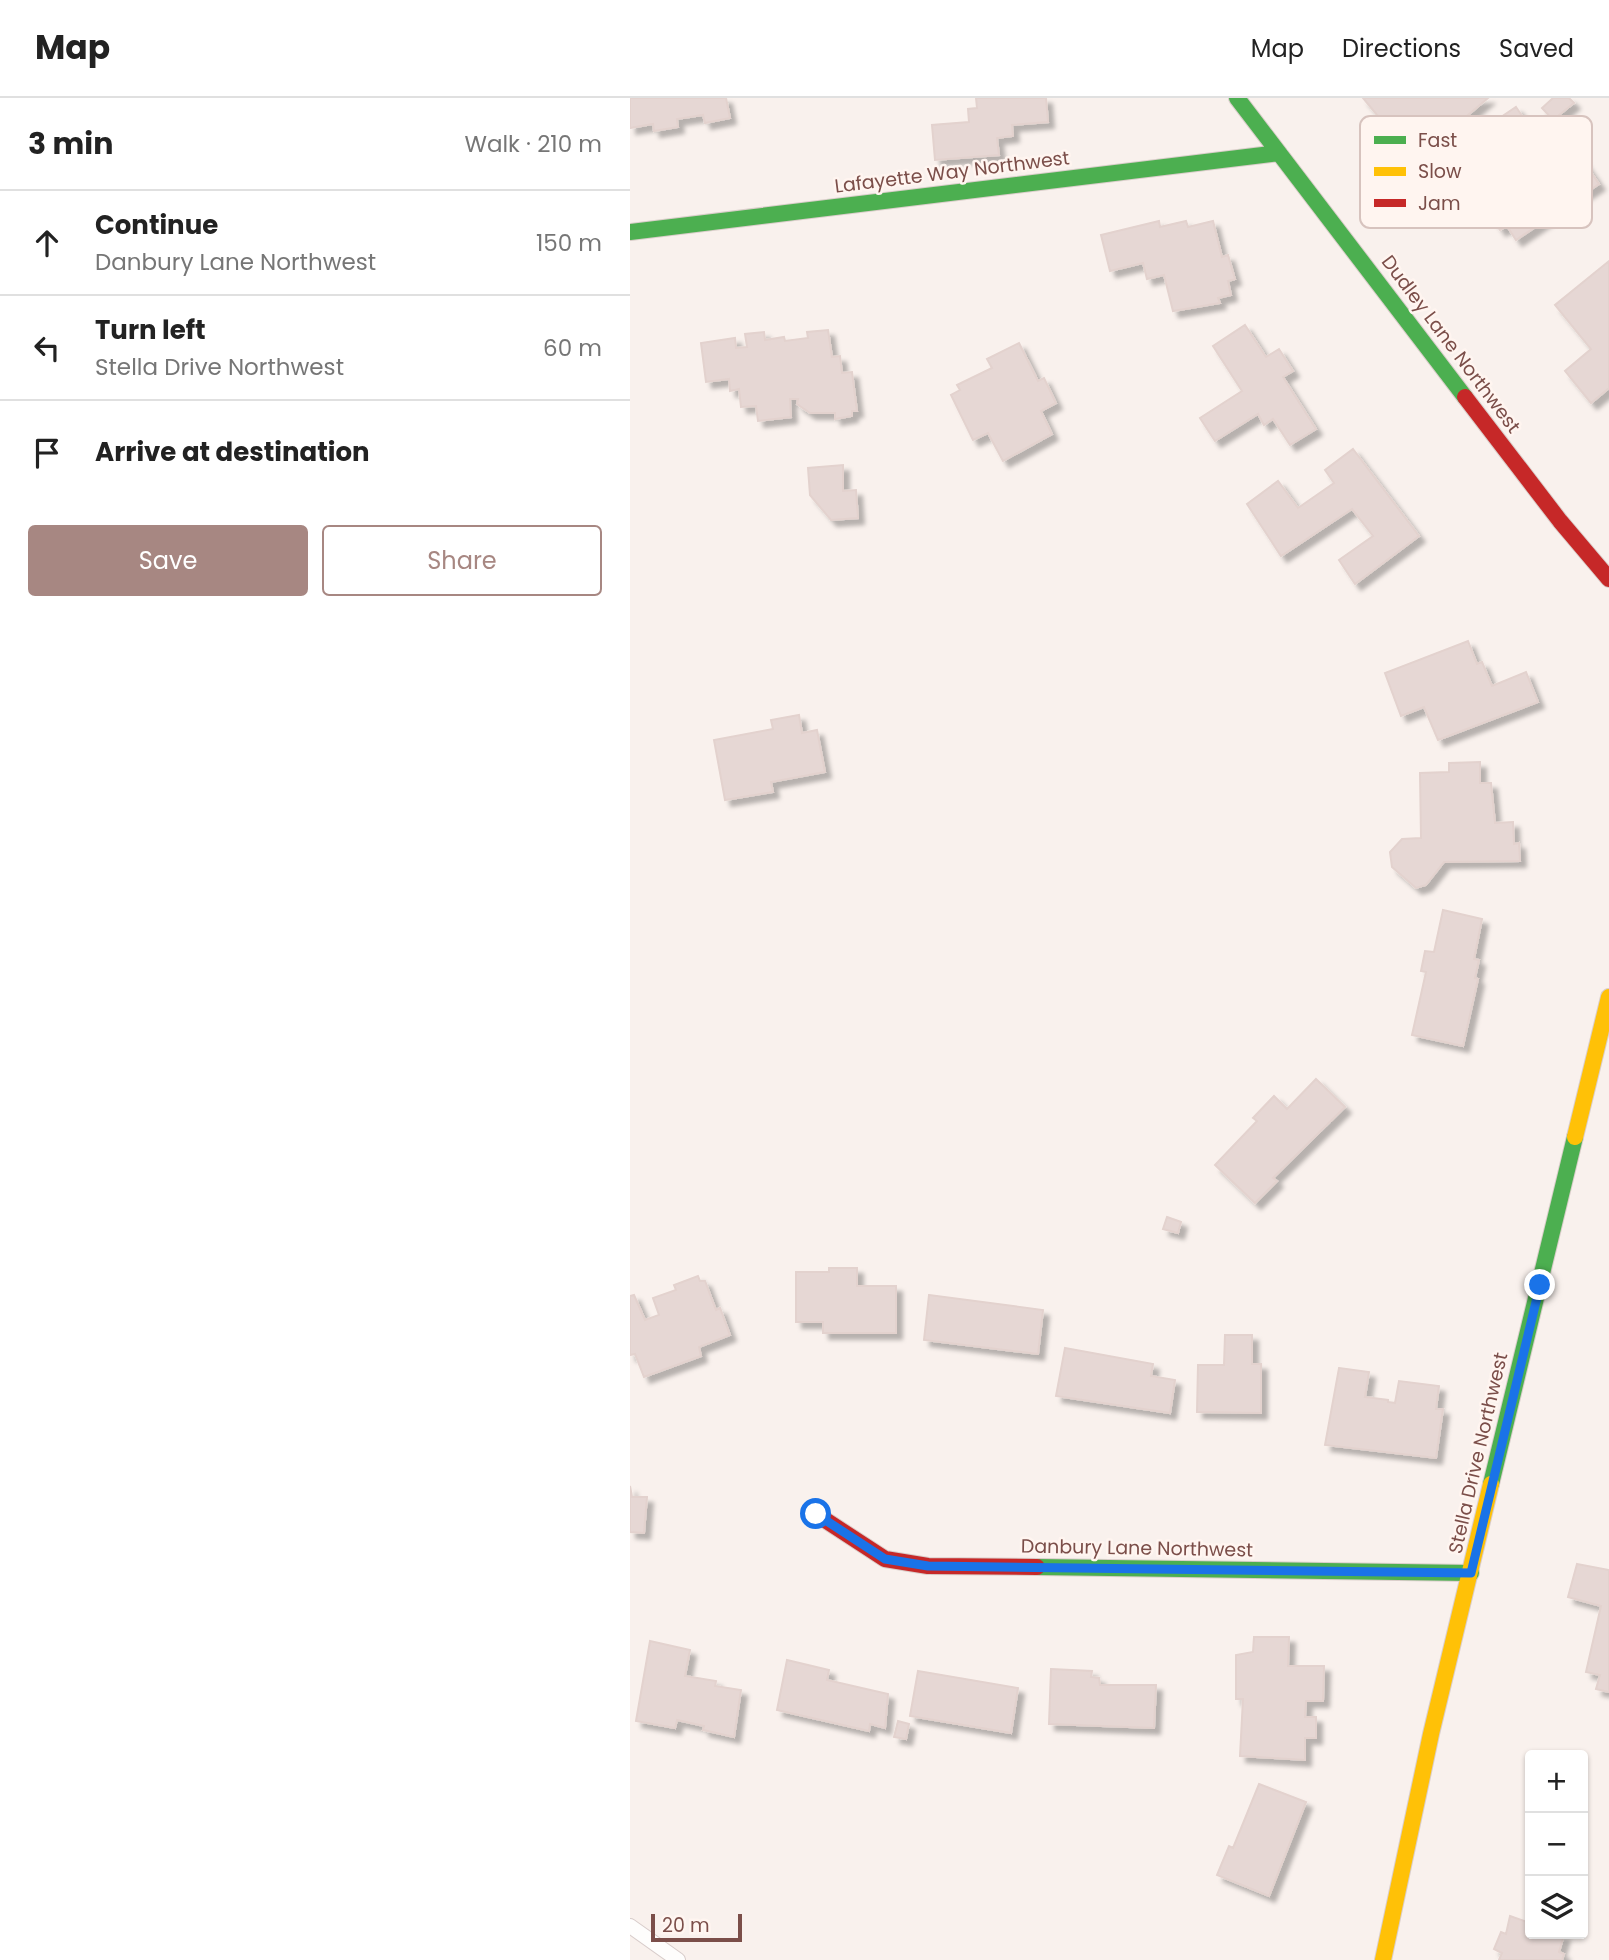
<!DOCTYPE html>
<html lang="en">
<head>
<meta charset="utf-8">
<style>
	body { margin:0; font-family:Poppins,sans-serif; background:#f2f2f2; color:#222 }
	.controls { position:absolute; right:21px; bottom:21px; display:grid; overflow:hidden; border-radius:7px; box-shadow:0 2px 5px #0004 }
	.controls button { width:63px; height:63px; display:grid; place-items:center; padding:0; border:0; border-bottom:2px solid #e0e0e0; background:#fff; color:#222; font:35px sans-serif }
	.scale { position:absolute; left:21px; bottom:18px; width:91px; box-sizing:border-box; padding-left:7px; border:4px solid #7b4e49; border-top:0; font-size:19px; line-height:24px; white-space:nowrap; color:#7b4e49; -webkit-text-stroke:5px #fff5f0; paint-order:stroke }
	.stop { position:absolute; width:21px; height:21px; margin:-16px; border:5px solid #1a73e8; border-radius:50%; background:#fff }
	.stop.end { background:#1a73e8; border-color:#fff; box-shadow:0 2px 7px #0008 }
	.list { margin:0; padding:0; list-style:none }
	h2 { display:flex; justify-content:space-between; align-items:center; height:91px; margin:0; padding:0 28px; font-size:30px }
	h2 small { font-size:23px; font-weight:400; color:#767676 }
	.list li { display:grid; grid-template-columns:46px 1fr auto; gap:21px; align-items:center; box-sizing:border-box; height:105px; padding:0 28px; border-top:2px solid #e0e0e0 }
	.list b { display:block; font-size:26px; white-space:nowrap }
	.list p { margin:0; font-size:23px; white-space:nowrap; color:#767676 }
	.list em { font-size:23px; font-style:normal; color:#767676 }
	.actions { display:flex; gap:14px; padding:21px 28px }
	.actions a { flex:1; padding:16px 0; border:2px solid #a78782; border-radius:7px; text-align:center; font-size:24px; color:#a78782 }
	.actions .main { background:#a78782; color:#fff }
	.icon { flex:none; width:38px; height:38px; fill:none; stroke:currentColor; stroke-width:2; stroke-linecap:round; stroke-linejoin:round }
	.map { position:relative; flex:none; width:979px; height:1862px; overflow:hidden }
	header { display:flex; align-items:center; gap:42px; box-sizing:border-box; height:98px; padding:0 35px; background:#fff; border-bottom:2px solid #e0e0e0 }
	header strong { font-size:33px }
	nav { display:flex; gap:38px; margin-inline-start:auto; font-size:24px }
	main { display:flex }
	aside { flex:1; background:#fff }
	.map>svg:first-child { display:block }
	.building { fill:#e6d7d4; stroke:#e3d2ce; stroke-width:2; filter:url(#shadow) }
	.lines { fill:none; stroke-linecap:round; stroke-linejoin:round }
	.lane-casing { stroke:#d8ccca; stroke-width:16 }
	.fast-casing { stroke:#daceca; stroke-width:18 }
	.slow-casing { stroke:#daceca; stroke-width:18 }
	.jam-casing { stroke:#daceca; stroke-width:18 }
	.lane { stroke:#fefdfc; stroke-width:14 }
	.fast { stroke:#4caf50; stroke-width:16 }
	.slow { stroke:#ffc107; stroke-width:16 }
	.jam { stroke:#c62828; stroke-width:16 }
	.route { stroke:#1a73e8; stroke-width:9 }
	.labels { text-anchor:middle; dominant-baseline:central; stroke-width:5; stroke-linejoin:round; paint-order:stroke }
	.street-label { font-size:19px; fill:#7b4e49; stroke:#fff5f0 }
	.key { fill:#fff5f0; stroke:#d7c3be; stroke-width:2 }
	.key-label { font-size:19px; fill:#7b4e49 }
</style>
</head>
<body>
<header>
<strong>Map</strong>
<nav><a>Map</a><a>Directions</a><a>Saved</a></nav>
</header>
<main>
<aside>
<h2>3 min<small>Walk · 210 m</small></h2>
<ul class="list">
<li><svg class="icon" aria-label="ahead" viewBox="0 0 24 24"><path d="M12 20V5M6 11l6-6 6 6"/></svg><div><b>Continue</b><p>Danbury Lane Northwest</p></div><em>150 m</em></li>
<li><svg class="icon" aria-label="left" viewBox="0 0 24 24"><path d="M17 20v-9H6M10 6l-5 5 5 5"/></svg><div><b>Turn left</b><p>Stella Drive Northwest</p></div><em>60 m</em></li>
<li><svg class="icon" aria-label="arrive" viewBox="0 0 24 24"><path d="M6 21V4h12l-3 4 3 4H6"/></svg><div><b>Arrive at destination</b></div></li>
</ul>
<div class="actions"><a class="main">Save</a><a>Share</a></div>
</aside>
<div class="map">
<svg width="979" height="1862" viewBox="0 0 979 1862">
	<defs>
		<filter id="shadow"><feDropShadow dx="6" dy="6" stdDeviation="2" flood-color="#0004"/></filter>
	</defs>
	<rect width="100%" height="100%" fill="#f9f1ed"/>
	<path class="building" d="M 0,0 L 96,0 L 100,20 L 75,25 L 73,17 L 47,21 L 48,29 L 24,33 L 23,26 L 0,30 Z
		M 346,0 L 416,0 L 418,24 L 382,27 L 383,38 L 367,40 L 369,57 L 305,62 L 302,27 L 339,24 L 338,11 L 347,10 Z
		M 733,0 L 858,0 L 797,52 L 778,31 L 773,35 L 764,23 L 757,29 Z
		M 923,0 L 939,0 L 944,5 L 923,22 L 912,10 Z
		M 886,9 L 928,71 L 949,57 L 969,86 L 886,142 L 877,128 L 870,132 L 855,110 L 860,106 L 850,91 L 865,81 L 857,69 L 868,62 L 849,34 Z
		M 529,123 L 530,129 L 556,123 L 558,129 L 583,123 L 592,159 L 598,157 L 605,181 L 598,183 L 601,197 L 588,200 L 590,205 L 543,213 L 534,177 L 517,181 L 513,165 L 480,173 L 471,137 Z
		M 979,163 L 979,290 L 961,305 L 935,273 L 961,251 L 925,207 Z
		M 615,227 L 636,259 L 649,251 L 663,273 L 653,279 L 686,331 L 660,347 L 643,321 L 634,327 L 628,316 L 585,343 L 570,320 L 612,293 L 583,248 Z
		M 198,232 L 202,259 L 210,258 L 212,275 L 222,274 L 227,313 L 222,313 L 222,318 L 205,321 L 205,315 L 180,315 L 167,306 L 168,301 L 160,301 L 161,319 L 128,323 L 126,308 L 111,309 L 109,291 L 100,293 L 99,281 L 76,284 L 71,245 L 105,240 L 106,250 L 117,249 L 115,236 L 134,234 L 135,242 L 154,239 L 155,243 L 178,240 L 177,234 Z
		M 389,245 L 408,283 L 414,280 L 426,305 L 411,313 L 422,336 L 373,363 L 358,335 L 343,342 L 321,297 L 330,292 L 327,287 L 362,270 L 357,261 Z
		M 723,351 L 789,438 L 725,486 L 709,462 L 743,438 L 722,411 L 651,458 L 617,406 L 648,383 L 668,410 L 704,385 L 695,372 Z
		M 213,367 L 213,393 L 226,392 L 228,420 L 201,422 L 180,397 L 178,370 Z
		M 838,543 L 847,566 L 852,564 L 862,588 L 896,574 L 908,604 L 808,642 L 794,609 L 771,618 L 755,575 Z
		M 169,617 L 172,635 L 187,632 L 195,674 L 141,684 L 143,694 L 95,702 L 84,642 L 143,631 L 141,622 Z
		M 850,664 L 850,685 L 861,685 L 865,725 L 883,724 L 884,746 L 889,745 L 890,763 L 814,764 L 796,787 L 786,790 L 762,769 L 760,754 L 772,741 L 791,740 L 790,675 L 819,674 L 819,665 Z
		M 813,812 L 852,821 L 844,861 L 849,862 L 845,880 L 848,881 L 833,948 L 782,937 L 796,874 L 791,873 L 795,853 L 804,854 Z
		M 686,981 L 715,1009 L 643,1080 L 647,1083 L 625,1105 L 585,1067 L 627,1023 L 623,1020 L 644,998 L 657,1011 Z
		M 537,1119 L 551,1124 L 548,1135 L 533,1131 Z
		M 199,1170 L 227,1170 L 227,1188 L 266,1188 L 266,1235 L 193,1235 L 193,1224 L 166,1224 L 166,1174 L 199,1174 Z
		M 68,1178 L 70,1183 L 75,1183 L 86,1212 L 90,1210 L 100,1237 L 69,1249 L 71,1258 L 14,1279 L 5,1256 L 0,1257 L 0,1198 L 4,1197 L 15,1222 L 29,1217 L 23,1200 L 46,1192 L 44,1187 Z
		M 299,1197 L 413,1212 L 408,1256 L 294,1242 Z
		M 595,1237 L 622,1237 L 622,1266 L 631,1266 L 631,1315 L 567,1314 L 568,1267 L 594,1267 Z
		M 435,1250 L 523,1266 L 521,1278 L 545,1282 L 540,1315 L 426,1298 Z
		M 709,1270 L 739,1274 L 735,1299 L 758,1302 L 758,1304 L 765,1305 L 769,1283 L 809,1288 L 806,1311 L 813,1311 L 806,1360 L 695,1347 Z
		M 0,1388 L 2,1399 L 17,1399 L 14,1435 L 0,1434 Z
		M 947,1466 L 979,1472 L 979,1594 L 966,1591 L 970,1577 L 956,1574 L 971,1508 L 938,1499 Z
		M 624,1539 L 659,1539 L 658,1568 L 694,1568 L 693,1603 L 676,1603 L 675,1619 L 686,1619 L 686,1640 L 675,1640 L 675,1662 L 610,1658 L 613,1601 L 606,1601 L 606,1557 L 623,1554 Z
		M 20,1543 L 60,1552 L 55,1578 L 86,1583 L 85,1588 L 111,1592 L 104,1639 L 73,1632 L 74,1628 L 47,1622 L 45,1630 L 6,1623 Z
		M 157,1562 L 199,1572 L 197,1582 L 258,1596 L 255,1630 L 240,1626 L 239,1633 L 147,1612 Z
		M 421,1571 L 462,1573 L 461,1579 L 469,1580 L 470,1587 L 526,1587 L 524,1630 L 419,1626 Z
		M 288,1573 L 388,1590 L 381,1635 L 280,1618 Z
		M 268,1623 L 279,1626 L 276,1641 L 264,1639 Z
		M 629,1686 L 676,1704 L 639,1798 L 587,1777 L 599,1748 L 603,1750 Z
		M 880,1818 L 900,1825 L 900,1836 L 934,1837 L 929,1854 L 934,1856 L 932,1862 L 869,1862 L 872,1855 L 864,1851 L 871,1834 L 876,1836 Z"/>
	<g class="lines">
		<defs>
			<path id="lane" d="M 0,1828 L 48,1862"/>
			<path id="fast" d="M 607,0 L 835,299
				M 0,134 L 649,55
				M 861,1386 L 945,1039
				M 407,1469 L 841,1475"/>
			<path id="slow" d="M 945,1039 L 979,899
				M 753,1862 L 801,1636 L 861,1386"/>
			<path id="jam" d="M 835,299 L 930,423 L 979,481
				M 186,1416 L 255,1461 L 298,1468 L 407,1469"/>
		</defs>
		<use href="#lane" class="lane-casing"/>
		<use href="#fast" class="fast-casing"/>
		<use href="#slow" class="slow-casing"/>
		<use href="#jam" class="jam-casing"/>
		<use href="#lane" class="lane"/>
		<use href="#fast" class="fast"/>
		<use href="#slow" class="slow"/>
		<use href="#jam" class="jam"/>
	</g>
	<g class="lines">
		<path class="route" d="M 186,1416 L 255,1461 L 298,1468 L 841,1475 L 910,1187"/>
	</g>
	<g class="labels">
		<g class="street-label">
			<text transform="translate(322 74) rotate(-7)">Lafayette Way Northwest</text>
			<text transform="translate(821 246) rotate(53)">Dudley Lane Northwest</text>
			<text transform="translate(848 1355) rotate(-77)">Stella Drive Northwest</text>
			<text transform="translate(507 1450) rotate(1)">Danbury Lane Northwest</text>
		</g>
	</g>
	<rect x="730" y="18" width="232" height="112" rx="10" class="key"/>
	<rect x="744" y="38" width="32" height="8" fill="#4caf50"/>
	<rect x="744" y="69" width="32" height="9" fill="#ffc107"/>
	<rect x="744" y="101" width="32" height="8" fill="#c62828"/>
	<g class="key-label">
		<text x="788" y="49">Fast</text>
		<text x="788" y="80">Slow</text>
		<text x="788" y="112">Jam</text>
	</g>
</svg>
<div class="controls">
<button>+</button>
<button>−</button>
<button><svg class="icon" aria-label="layers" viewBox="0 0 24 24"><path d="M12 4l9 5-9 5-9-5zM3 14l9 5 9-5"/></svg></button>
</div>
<div class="scale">20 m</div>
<div class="stop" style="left:186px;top:1416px"></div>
<div class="stop end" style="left:910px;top:1187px"></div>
</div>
</main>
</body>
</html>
